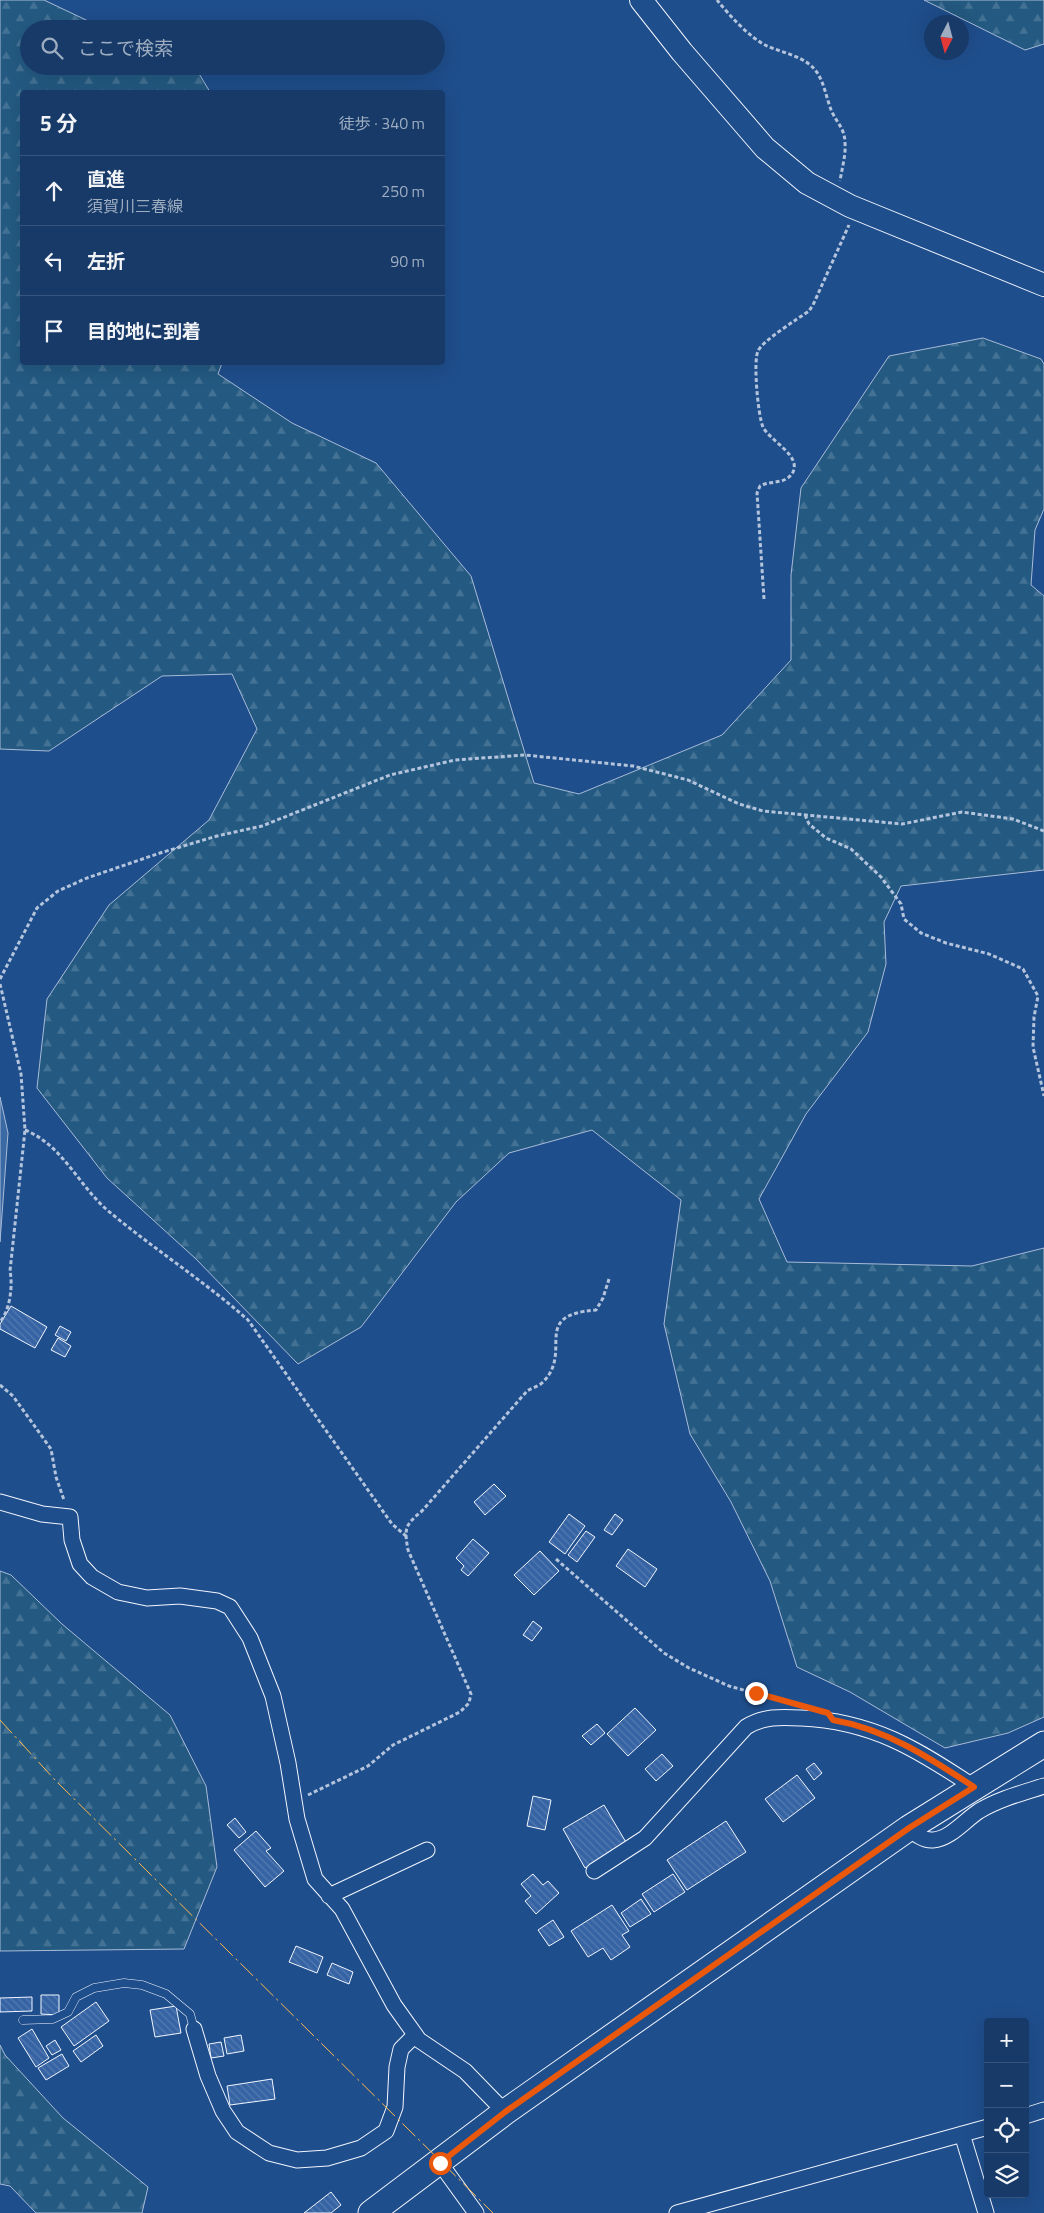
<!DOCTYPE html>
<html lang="ja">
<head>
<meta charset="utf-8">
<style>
	body { margin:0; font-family:"Titillium Web","Noto Sans JP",sans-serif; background:#244571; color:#f1f3f6 }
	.controls { position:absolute; right:15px; bottom:15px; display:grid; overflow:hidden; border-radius:5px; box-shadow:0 5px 20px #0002 }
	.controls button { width:45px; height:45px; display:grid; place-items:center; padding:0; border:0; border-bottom:1px solid #36547d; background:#173a69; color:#f1f3f6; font:25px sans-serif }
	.compass { position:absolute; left:924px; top:15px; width:45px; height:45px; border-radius:50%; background:#173a69; box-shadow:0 5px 20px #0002; rotate:186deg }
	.stop { position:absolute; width:15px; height:15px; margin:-11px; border:4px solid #ea580c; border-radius:50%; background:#fff }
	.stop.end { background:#ea580c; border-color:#fff; box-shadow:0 1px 5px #0008 }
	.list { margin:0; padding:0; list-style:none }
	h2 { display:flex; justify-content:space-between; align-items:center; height:65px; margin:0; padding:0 20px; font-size:21px }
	h2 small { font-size:16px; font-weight:400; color:#9eadc0 }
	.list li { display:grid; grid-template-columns:32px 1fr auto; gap:15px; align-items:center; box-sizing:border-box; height:70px; padding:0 20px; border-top:1px solid #36547d }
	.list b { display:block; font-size:19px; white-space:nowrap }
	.list p { margin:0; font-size:16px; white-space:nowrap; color:#9eadc0 }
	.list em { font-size:16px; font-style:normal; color:#9eadc0 }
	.icon { flex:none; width:28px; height:28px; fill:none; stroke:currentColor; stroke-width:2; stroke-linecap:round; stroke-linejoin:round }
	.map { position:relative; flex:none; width:1044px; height:2213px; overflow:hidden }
	.search { position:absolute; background:#173a69; box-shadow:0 5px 20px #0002; left:20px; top:20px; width:425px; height:55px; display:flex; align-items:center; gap:12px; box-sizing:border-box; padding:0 18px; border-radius:28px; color:#9eadc0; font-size:19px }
	.panel { position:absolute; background:#173a69; box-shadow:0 5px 20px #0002; left:20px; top:90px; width:425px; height:275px; border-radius:5px }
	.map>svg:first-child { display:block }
	.forest { fill:url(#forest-firs); stroke:#a8bbd7 }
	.water { fill:#3b69a3; stroke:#a8bbd7 }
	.building { fill:url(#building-back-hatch); stroke:#f2f6ff }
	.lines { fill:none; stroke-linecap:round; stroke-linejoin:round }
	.lane-casing { stroke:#f2f6ff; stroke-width:9 }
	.street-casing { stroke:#f2f6ff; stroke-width:17 }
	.secondary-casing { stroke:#f2f6ff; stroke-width:24 }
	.primary-casing { stroke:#f2f6ff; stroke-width:27 }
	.path { stroke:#b3c4dc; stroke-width:3; stroke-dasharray:4 2.5; stroke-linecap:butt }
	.lane { stroke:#1f4e8c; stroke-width:8 }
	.street { stroke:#1f4e8c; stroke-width:15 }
	.secondary { stroke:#1f4e8c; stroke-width:22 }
	.primary { stroke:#1f4e8c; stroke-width:25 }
	.power { stroke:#ffb74d; stroke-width:1; stroke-dasharray:18 4 2.5 4; stroke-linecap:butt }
	.route { stroke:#ea580c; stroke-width:6 }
</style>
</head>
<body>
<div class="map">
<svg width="1044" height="2213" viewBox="0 0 1044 2213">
	<defs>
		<pattern id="forest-firs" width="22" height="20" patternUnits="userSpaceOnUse" patternTransform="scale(1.25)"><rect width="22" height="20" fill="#245a82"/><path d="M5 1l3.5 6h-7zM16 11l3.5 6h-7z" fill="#447295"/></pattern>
		<pattern id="building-back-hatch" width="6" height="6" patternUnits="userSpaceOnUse" patternTransform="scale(1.25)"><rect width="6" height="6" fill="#3563a3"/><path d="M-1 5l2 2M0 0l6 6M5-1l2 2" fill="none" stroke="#537ab1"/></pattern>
	</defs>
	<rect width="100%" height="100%" fill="#1f4e8c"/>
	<path class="forest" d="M 0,0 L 44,0 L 105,29 L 29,29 L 29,66 L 186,66 L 198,72 L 210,92 L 22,92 L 22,362 L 222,363 L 218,374 L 292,423 L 376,463 L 471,576 L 534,783 L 579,794 L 722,735 L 791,660 L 791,575 L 801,488 L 889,356 L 983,338 L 1041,359 L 1044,364 L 1044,509 L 1035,530 L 1031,585 L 1044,596 L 1044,870 L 901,886 L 884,922 L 886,964 L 868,1032 L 806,1114 L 759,1199 L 787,1262 L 972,1266 L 1044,1248 L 1044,1717 L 1008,1733 L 945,1748 L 850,1692 L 797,1667 L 770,1581 L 731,1502 L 690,1434 L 664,1324 L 681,1200 L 592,1130 L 509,1153 L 456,1202 L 361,1327 L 298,1364 L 196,1259 L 107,1178 L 37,1088 L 47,999 L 109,905 L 209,820 L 257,729 L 232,674 L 162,676 L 49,751 L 0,749 Z
		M 924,0 L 1044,0 L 1044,44 L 1025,50 Z
		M 0,1571 L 11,1575 L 62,1624 L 170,1715 L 206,1786 L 217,1867 L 184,1949 L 0,1951 Z
		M 0,2045 L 5,2055 L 63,2118 L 148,2187 L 142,2213 L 36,2213 L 10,2186 L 0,2184 Z"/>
	<path class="water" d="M 0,1097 L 8,1133 L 0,1242 Z"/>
	<path class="building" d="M 11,1306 L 47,1327 L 35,1348 L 0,1329 L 0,1324 Z
		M 60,1326 L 71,1332 L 66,1341 L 55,1335 Z
		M 58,1338 L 71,1346 L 65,1357 L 51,1350 Z
		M 494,1484 L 506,1496 L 485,1515 L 474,1502 Z
		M 569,1514 L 585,1526 L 565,1554 L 549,1542 Z
		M 615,1514 L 623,1520 L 612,1535 L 604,1530 Z
		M 586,1531 L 595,1537 L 577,1562 L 568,1555 Z
		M 473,1539 L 489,1553 L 468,1576 L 461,1570 L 464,1566 L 456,1558 Z
		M 628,1549 L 657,1569 L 645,1587 L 616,1566 Z
		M 540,1551 L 559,1571 L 534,1595 L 514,1575 Z
		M 533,1621 L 542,1628 L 532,1641 L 523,1635 Z
		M 635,1708 L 656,1730 L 628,1756 L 607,1734 Z
		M 597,1724 L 605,1733 L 591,1745 L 582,1736 Z
		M 662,1754 L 673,1766 L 656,1781 L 645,1769 Z
		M 814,1763 L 822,1773 L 814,1780 L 806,1769 Z
		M 797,1775 L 815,1798 L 783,1822 L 765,1799 Z
		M 533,1796 L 551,1800 L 545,1830 L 527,1826 Z
		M 604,1805 L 627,1844 L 585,1868 L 563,1829 Z
		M 235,1818 L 246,1832 L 239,1838 L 227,1825 Z
		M 726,1821 L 746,1852 L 687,1890 L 667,1860 Z
		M 256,1831 L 271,1848 L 266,1851 L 284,1871 L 265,1887 L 234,1850 Z
		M 533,1874 L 543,1885 L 548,1881 L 559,1893 L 536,1914 L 525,1901 L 531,1896 L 521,1884 Z
		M 673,1874 L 685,1892 L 654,1912 L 642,1894 Z
		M 641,1899 L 651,1914 L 630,1927 L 621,1913 Z
		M 612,1905 L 629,1931 L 622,1935 L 630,1947 L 611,1960 L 603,1948 L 588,1957 L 571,1931 Z
		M 553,1920 L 564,1937 L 549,1946 L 538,1930 Z
		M 296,1946 L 323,1957 L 317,1973 L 289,1962 Z
		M 332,1963 L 353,1972 L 349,1984 L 327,1975 Z
		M 41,1995 L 59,1995 L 59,2015 L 41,2014 Z
		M 32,1997 L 32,2011 L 0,2012 L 0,1998 Z
		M 96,2002 L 109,2021 L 74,2046 L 61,2027 Z
		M 176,2006 L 181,2033 L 155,2037 L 150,2010 Z
		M 32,2029 L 49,2058 L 36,2067 L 18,2038 Z
		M 96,2035 L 103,2046 L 81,2062 L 73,2051 Z
		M 241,2035 L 244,2051 L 227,2054 L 224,2038 Z
		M 55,2040 L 61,2050 L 52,2055 L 46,2046 Z
		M 221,2042 L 224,2056 L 211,2058 L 209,2044 Z
		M 62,2054 L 69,2066 L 46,2080 L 38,2068 Z
		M 272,2079 L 275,2099 L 230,2105 L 227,2086 Z
		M 331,2192 L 341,2205 L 331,2213 L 304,2213 Z"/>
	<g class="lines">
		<defs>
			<path id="lane" d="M 23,2020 L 53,2019 L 68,2012 L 76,1997 L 94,1988 L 124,1983 L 142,1985 L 166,1994 L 190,2014 L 194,2029"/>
			<path id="street" d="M 0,1502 L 42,1514 L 70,1517 L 72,1540 L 80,1564 L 92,1577 L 118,1592 L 147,1598 L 180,1596 L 217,1601 L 230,1607 L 250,1638 L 273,1696 L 288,1763 L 297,1819 L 315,1879 L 342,1909 L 394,2005 L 419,2040 L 465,2071 L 505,2112
				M 909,1828 C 914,1834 925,1841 933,1840 C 950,1839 965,1820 979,1811 C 999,1799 1022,1793 1044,1786
				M 594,1871 L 645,1838 L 746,1727 C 763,1716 781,1717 801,1718 C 872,1721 917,1749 974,1787
				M 329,1896 L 427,1850
				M 194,2029 L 208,2076 L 223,2111 L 237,2132 L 269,2153 L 297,2160 L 327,2158 L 361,2148 L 386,2131 L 395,2107 L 397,2067 L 401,2049 L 415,2035
				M 1025,2116 L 1044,2110
				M 962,2134 L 986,2213
				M 440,2163 L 476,2213
				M 677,2213 L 988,2127"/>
			<path id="secondary" d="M 641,0 L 682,52 L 765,148 L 807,183 L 850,206 L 1044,285"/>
			<path id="primary" d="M 371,2213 L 505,2112 L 909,1828 L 1044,1744"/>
		</defs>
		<use href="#lane" class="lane-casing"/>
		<use href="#street" class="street-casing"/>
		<use href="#secondary" class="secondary-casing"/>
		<use href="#primary" class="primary-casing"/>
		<path class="path" d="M 717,0 C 729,15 750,38 767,46 C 781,52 797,55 809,64 C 824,75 825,96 832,112 C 837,123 845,129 845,143 C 846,155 842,168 840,181
			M 764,599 L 757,493 L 760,486 C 771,480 786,485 793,472 C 801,455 770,441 763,427 C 758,416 753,361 758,351 C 762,341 799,318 809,311 L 813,305 L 849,225
			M 805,815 L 809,824 L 826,838 L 851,849 L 881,877 L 901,904 L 904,919 L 921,933 L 946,943 L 989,954 L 1023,969 L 1038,996 L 1034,1017 L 1033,1047 L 1044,1096
			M 0,979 L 37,908 L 58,891 L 87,878 L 160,853 L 217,836 L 262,826 L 390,775 L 455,760 L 525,755 L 633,766 L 688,780 L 739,804 L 763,811 L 902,824 L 962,812 L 1013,819 L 1044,831
			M 0,984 L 21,1074 L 25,1130 L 10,1271 C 13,1286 10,1310 0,1322
			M 25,1130 C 62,1145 78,1184 106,1209 C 152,1248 203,1280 248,1320 L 392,1524 L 406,1536
			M 0,1385 L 13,1396 L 51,1449 L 56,1477 L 64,1500
			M 556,1559 L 664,1653 L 689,1668 L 729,1686 L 783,1701
			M 308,1795 L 368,1766 L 393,1745 L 460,1712 L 469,1703 L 471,1694 L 408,1550 C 404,1528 405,1525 422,1511 L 527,1391 C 532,1388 540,1386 544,1381 C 573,1350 530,1315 596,1310 L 603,1298 L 609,1279"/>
		<use href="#lane" class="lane"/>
		<use href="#street" class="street"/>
		<use href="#secondary" class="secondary"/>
		<use href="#primary" class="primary"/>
		<path class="power" d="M 0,1720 L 55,1780 L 493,2213"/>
	</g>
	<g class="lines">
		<path class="route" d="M 440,2163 L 505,2112 L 909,1828 L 974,1787 C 930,1758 886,1729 833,1720 L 828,1713 L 756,1693"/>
	</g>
</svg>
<div class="controls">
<button>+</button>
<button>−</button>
<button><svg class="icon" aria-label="locate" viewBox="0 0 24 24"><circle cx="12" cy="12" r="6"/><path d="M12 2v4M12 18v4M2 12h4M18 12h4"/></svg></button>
<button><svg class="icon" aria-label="layers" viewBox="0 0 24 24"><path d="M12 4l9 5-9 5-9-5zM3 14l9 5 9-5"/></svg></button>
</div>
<svg class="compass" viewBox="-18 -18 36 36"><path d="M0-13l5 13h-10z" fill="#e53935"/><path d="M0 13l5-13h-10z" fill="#9eadc0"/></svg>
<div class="stop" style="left:440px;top:2163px"></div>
<div class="stop end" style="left:756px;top:1693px"></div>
<div class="search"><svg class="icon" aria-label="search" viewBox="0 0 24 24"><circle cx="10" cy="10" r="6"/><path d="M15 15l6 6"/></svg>ここで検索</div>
<section class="panel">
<h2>5 分<small>徒歩 · 340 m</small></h2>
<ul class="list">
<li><svg class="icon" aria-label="ahead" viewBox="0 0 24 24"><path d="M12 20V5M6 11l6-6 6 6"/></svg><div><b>直進</b><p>須賀川三春線</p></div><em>250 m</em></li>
<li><svg class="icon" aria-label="left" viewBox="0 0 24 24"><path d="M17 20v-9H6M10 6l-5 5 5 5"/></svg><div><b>左折</b></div><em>90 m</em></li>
<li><svg class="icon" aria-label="arrive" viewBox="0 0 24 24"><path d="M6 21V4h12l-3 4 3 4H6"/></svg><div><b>目的地に到着</b></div></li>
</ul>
</section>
</div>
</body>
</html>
